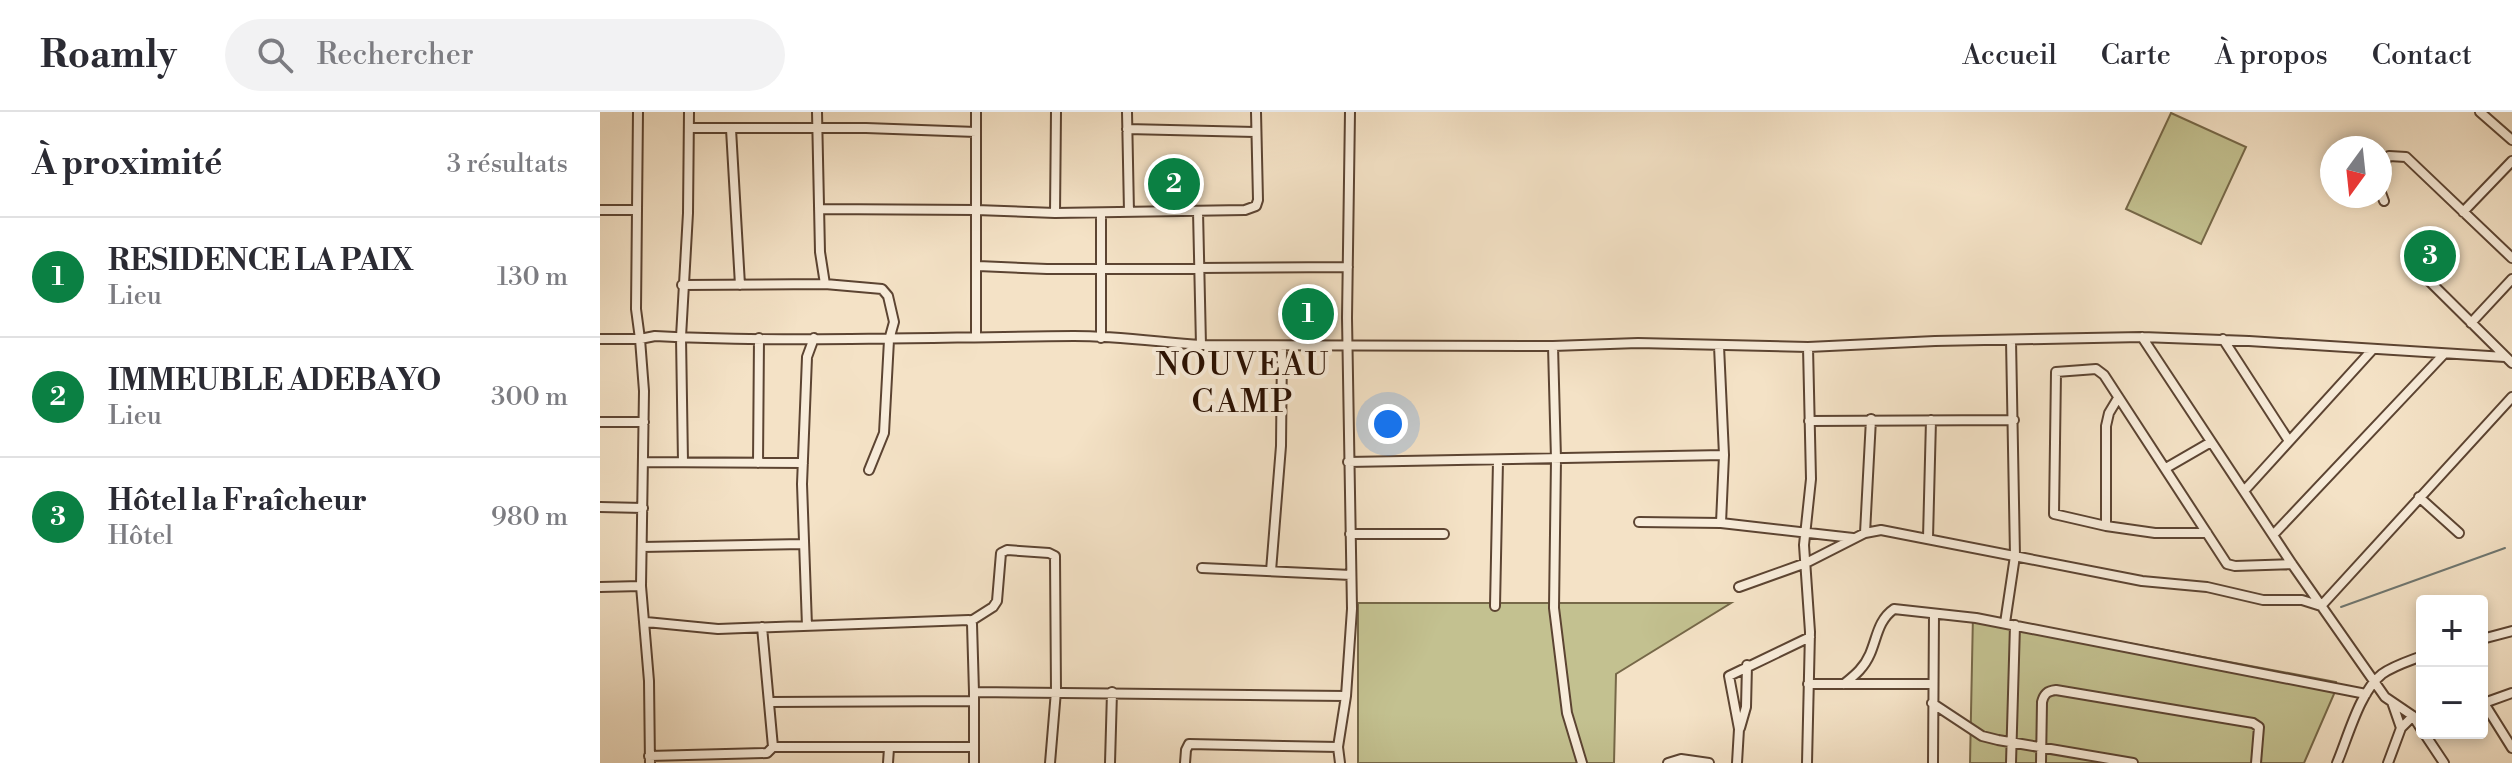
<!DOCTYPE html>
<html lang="fr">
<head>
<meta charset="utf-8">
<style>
	body { margin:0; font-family:"Libre Bodoni",serif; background:#f2f2f3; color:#2b2b33 }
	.controls { position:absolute; right:24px; bottom:24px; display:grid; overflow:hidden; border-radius:8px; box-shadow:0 4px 12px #0003 }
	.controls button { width:72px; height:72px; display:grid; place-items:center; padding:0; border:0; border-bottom:2px solid #e1e1e2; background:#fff; color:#2b2b33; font:40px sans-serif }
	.compass { position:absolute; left:1720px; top:24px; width:72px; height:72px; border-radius:50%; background:#fff; box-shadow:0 4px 12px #0003; rotate:195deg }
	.you { position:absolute; left:788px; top:312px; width:28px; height:28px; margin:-20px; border:6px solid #fff; border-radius:50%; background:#1a73e8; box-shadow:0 0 0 12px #1a73e833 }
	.badge { display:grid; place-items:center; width:52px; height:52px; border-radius:50%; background:#0b8043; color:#fff; font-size:26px; font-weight:700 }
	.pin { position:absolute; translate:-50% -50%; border:4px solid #fff; box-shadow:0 2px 8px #0006 }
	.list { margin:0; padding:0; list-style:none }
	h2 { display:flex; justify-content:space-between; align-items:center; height:104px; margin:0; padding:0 32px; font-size:34px }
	h2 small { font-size:26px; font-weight:400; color:#7c7c81 }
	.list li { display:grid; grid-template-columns:52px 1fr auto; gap:24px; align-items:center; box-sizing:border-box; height:120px; padding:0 32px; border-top:2px solid #e1e1e2 }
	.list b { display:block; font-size:30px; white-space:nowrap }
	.list p { margin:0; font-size:26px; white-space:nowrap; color:#7c7c81 }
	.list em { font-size:26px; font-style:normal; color:#7c7c81 }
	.icon { flex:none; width:44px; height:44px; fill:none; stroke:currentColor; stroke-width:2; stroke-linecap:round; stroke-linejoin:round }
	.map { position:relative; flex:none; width:1912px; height:651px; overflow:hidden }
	header { display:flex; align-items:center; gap:48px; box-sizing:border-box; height:112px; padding:0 40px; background:#fff; border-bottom:2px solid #e1e1e2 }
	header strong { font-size:38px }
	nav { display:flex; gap:44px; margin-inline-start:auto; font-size:28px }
	.search { width:560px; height:72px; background:#f2f2f3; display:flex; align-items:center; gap:20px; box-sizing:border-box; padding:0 28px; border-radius:44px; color:#7c7c81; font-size:30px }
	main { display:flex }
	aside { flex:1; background:#fff }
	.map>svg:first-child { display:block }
	.green { fill:#c3c190; stroke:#766848; stroke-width:2 }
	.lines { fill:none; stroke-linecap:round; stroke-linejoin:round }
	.stream { stroke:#6f7771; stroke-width:2 }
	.minor-casing { stroke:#5c4432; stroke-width:12 }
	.minor { stroke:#f8ecda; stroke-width:8 }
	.labels { text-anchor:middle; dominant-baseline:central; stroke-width:8; stroke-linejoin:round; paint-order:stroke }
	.neighbourhood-label { font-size:32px; letter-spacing:2px; fill:#290f00; stroke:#f8ecda }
</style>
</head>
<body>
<header>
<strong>Roamly</strong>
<div class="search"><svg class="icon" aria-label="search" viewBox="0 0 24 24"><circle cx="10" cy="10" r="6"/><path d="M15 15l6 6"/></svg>Rechercher</div>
<nav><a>Accueil</a><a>Carte</a><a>À propos</a><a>Contact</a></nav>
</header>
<main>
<aside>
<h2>À proximité<small>3 résultats</small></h2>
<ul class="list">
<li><span class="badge">1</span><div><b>RESIDENCE LA PAIX</b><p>Lieu</p></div><em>130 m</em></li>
<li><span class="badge">2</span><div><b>IMMEUBLE ADEBAYO</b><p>Lieu</p></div><em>300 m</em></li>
<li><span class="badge">3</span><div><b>Hôtel la Fraîcheur</b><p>Hôtel</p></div><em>980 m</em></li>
</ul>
</aside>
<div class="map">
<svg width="1912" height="651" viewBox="0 0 1912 651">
	<rect width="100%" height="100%" fill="#f4e2c6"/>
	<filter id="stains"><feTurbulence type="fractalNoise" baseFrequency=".0025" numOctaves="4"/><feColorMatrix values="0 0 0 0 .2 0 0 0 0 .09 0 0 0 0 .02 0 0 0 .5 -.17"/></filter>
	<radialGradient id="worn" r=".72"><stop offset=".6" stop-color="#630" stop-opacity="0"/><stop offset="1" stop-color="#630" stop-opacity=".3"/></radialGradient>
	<path class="green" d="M 1571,1 L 1646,35 L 1601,132 L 1526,97 Z
		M 758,491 L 1131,491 L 1016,562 L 1014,651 L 758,651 Z
		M 1373,502 L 1736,570 L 1734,582 L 1704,651 L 1370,651 Z"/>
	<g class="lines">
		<path class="stream" d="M 1741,495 L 1905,436"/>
		<defs>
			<path id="minor" d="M 217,0 L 220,140 L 225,172 L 282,177 L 288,184 L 294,210 L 289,228 L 284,321 L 269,358
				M 376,0 L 376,225
				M 527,0 L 529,100
				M 1880,0 L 1912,28
				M 89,16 L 266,16 L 376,20
				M 131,17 L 140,173
				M 527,17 L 655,20
				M 1780,55 L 1789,44 L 1806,45 L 1912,146
				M 1780,78 L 1784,89
				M 219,97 L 376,98 L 455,101 L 645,98 L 656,94 L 658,88 L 656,0
				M 0,98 L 37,98
				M 1863,100 L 1912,49
				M 455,101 L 456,0
				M 1807,147 L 1912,251
				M 378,154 L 447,157 L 748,155
				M 82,173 L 225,172
				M 1871,211 L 1912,167
				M 1542,225 L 1692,452 L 1785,585 L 1813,604 L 1822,618
				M 501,226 L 501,101
				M 0,227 L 40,227 L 36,197 L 38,0
				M 1623,227 L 1689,329
				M 601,233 L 953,234 L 1038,231 L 1208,235 L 1335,229 L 1542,225 L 1649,229 L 1905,245
				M 953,234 L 956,347 L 954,496 L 967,601 L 982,651
				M 1119,234 L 1124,343 L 1121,411
				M 1209,309 L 1414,308
				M 0,310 L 44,310
				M 44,350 L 203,351
				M 83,350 L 81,225 L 88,101 L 89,0
				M 748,350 L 1124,343
				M 158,351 L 159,226
				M 1566,356 L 1611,330
				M 1644,379 L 1773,237
				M 1819,385 L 1859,421
				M 0,395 L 43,396
				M 1039,410 L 1121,411 L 1253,426
				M 1506,414 L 1506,314 L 1509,301 L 1518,286
				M 1265,421 L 1271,307
				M 1607,421 L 1555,421 L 1506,414 L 1454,402 L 1456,260 L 1496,257 L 1504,263 L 1627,452 L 1635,454 L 1692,452
				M 750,422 L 844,422
				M 1673,423 L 1844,242
				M 1328,426 L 1331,308
				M 42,435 L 204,432
				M 602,456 L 751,463
				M 671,459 L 681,334 L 682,235
				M 0,475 L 41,474
				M 1139,475 L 1206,451 L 1265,421 L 1281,418 L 1542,469 L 1607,475 L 1663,488 L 1702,488 L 1721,494
				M 895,494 L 898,349
				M 1721,494 L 1912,285
				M 371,509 L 393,495 L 397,489 L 401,441 L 407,438 L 449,441 L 455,444 L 456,579 L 450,651
				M 46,510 L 118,517 L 369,508 L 372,512 L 374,580
				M 1405,511 L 1415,444 L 1411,228
				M 207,514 L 202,372 L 207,245 L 214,226
				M 1882,527 L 1912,519
				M 1208,572 L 1332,572
				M 1244,572 C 1255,563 1264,556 1270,542 C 1277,526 1278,508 1294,497 L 1376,506 L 1766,582
				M 1882,588 L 1912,636
				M 169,590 L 374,589
				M 1792,590 L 1801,616
				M 1332,591 L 1382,624 L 1398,628 L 1533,651
				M 1884,591 L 1912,581
				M 1140,616 L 1146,595 L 1147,553
				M 1824,621 L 1844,651
				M 173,635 L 374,635
				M 49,644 L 167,641 L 173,635 L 162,515
				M 50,651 L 49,569 L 41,474 L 44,279 L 40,227 L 55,224 C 194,231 334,225 474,224 C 516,224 559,230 601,233 L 598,99
				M 288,651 L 289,636
				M 374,651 L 374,580 L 746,584
				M 510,651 L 512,580
				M 585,651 L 586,638 L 589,632 L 738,635
				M 740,651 L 738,635 L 746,584 L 752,497 L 747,206 L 750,0
				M 1068,651 L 1081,647 L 1109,651
				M 1137,651 L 1139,617 L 1129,564 L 1210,525
				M 1207,651 L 1210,520 L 1204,433 L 1211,367 L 1208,235
				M 1333,651 L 1334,502
				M 1411,651 L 1415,513
				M 1441,651 L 1442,590 C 1444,582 1447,579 1456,578 L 1653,611 L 1659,615 L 1656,651
				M 1737,651 C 1748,625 1760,579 1782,562 C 1793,554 1809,549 1822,544
				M 1788,651 L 1801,616 L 1813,604"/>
		</defs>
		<use href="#minor" class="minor-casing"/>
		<use href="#minor" class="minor"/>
	</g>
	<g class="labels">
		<g class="neighbourhood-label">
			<text x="643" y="253">NOUVEAU<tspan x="643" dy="37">CAMP</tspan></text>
		</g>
	</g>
	<rect width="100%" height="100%" filter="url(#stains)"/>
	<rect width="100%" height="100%" fill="url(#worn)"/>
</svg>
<div class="controls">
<button>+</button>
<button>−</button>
</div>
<svg class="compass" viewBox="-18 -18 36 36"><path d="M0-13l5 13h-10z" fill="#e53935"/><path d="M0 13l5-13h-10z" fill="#7c7c81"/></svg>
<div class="you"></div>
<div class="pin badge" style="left:708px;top:202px">1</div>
<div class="pin badge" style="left:574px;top:72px">2</div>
<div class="pin badge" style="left:1830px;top:144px">3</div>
</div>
</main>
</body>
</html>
